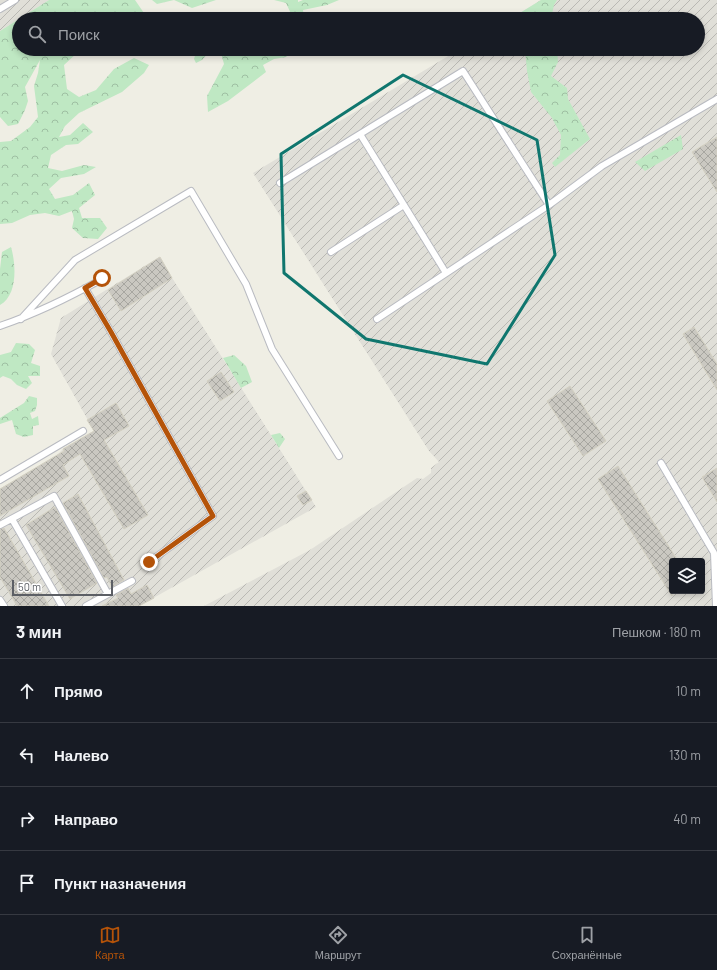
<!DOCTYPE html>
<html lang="ru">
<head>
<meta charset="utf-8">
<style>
	body { margin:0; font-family:Barlow,sans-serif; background:#20242c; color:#f1f3f6 }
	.controls { position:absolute; right:12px; bottom:12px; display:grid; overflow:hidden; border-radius:4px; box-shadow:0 2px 6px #0003 }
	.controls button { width:36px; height:36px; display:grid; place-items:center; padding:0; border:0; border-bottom:1px solid #363941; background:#171b24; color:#f1f3f6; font:20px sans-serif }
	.scale { position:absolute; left:12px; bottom:10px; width:101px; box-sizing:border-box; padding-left:4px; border:2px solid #5c5f65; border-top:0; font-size:11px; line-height:14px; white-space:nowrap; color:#5c5f65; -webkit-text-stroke:3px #fff; paint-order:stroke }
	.stop { position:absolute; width:12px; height:12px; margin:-9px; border:3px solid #b45309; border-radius:50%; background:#fff }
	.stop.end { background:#b45309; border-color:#fff; box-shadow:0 1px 4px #0008 }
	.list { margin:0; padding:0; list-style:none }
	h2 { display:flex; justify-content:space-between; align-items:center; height:52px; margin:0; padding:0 16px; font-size:17px }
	h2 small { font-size:13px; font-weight:400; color:#9ea1a6 }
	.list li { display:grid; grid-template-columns:26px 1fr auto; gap:12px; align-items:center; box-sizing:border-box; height:64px; padding:0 16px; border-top:1px solid #363941 }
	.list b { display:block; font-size:15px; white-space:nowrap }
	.list em { font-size:13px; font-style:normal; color:#9ea1a6 }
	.icon { flex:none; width:22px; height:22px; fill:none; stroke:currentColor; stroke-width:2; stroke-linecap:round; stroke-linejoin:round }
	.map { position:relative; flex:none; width:717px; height:606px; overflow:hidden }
	.search { position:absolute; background:#171b24; box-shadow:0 2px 6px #0003; left:12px; right:12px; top:12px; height:44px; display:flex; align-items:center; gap:10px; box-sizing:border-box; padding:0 14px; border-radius:22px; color:#9ea1a6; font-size:15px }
	.sheet { height:308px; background:#171b24 }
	nav { display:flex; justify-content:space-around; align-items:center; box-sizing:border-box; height:56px; border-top:1px solid #363941; background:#171b24; font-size:11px; color:#9ea1a6 }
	nav a { display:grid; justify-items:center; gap:2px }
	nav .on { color:#b45309 }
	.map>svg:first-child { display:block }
	.industrial { fill:url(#industrial-furrows); fill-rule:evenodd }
	.forest { fill:url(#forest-crowns) }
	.building { fill:url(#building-cross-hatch); stroke:#d4d1c2 }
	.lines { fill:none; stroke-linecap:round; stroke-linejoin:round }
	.lane-casing { stroke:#b9bbc1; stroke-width:8 }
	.lane { stroke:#fff; stroke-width:6 }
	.route { stroke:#b45309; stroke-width:5 }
	.marked { fill:none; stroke:#0f766e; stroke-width:3; stroke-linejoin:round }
</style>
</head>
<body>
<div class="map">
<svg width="717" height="606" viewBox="0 0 717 606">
	<defs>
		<pattern id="industrial-furrows" width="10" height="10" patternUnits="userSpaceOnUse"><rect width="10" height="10" fill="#e0dfd8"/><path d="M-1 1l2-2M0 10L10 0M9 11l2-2" fill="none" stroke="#b9b8b3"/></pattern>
		<pattern id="forest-crowns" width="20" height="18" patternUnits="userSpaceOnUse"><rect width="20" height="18" fill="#bfe8c3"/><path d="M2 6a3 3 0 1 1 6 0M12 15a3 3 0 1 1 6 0" fill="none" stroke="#9ebfa2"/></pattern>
		<pattern id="building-cross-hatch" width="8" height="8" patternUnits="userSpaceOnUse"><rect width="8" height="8" fill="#cac8c1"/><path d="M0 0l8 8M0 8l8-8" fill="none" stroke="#a7a6a0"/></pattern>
	</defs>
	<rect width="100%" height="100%" fill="#efeee4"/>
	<path class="industrial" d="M 0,0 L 49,0 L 0,31 Z
		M 541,0 L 717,0 L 717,606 L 204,606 L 310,550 L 417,478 L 423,479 L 431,473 L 431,468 L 439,462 L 429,451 L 253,173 L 460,49 L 698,49 L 698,19 L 510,19 ZM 672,561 L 702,561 L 702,591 L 672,591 Z
		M 159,257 L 316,507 L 139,606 L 0,606 L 0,489 L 57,455 L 63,449 L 94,431 L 51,354 L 61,318 Z"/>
	<path class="forest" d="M 49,0 L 135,0 L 146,16 L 150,19 L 19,19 L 19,49 L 103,49 L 97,52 L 77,53 L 64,65 L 67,89 L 79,97 L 96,90 L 114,69 L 134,58 L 149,65 L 144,73 L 122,92 L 79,113 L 65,126 L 59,137 L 70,135 L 83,123 L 93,132 L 78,144 L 66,145 L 51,155 L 48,168 L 62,171 L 84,165 L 96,167 L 84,174 L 61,178 L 49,189 L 55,199 L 73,195 L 89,183 L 95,195 L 79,208 L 82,218 L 100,218 L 107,228 L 98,239 L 83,238 L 72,228 L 74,219 L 72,211 L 59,216 L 45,213 L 30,215 L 12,223 L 0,224 L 0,142 L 11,141 L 30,127 L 38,117 L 34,86 L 38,73 L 40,60 L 25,87 L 28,101 L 25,110 L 18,124 L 8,126 L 0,117 L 0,31 Z
		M 152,0 L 216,0 L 192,8 L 174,0 L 157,4 Z
		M 274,0 L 298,0 L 298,2 L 303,0 L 339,0 L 327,5 L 303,10 L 304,19 L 291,19 L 292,16 L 286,3 Z
		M 541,0 L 557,0 L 554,5 L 551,19 L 516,19 L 515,16 Z
		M 197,49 L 296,49 L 286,57 L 274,59 L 263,65 L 266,72 L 228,101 L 208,112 L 207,96 L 224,64 L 221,53 L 210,51 L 202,60 L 196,63 L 194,59 Z
		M 525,49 L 557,49 L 558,62 L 551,76 L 567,88 L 568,99 L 590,139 L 555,167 L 552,163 L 560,155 L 561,135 L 552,118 L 531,92 L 527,71 Z
		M 681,135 L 683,149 L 645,171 L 635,162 Z
		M 11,247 C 16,264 18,295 0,305 L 0,269 L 2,252 Z
		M 16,343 L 29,344 L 35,350 L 31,363 L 40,366 L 40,376 L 28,376 L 32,383 L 26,389 L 17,385 L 11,379 L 3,376 L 0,378 L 0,355 L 11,352 Z
		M 234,355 L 246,366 L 252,382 L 241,388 L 223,358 Z
		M 29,396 L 37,398 L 37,405 L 35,411 L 30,413 L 32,419 L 38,416 L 39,425 L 33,426 L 33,435 L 24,437 L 16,434 L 12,420 L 0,424 L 0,418 L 24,403 Z
		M 280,433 L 285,439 L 279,448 L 271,435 Z"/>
	<path class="building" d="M 717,137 L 717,192 L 692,152 Z
		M 160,257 L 172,278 L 121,311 L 108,290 Z
		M 694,327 L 717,364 L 717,390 L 683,334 Z
		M 221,372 L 234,392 L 220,401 L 207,381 Z
		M 570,386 L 606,441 L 583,456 L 547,401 Z
		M 116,403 L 129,426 L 104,440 L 148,515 L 124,529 L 80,454 L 63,465 L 69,476 L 0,516 L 0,489 L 64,451 L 63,449 L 94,431 L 87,420 Z
		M 618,466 L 678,561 L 672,561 L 672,596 L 598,479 Z
		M 717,468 L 717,502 L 702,477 Z
		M 306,491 L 312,500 L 303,505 L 297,496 Z
		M 78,494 L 124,580 L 112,587 L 107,577 L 104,578 L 63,503 Z
		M 55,507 L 97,583 L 70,599 L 26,525 Z
		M 4,528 L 49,606 L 17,606 L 0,577 L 0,529 Z
		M 147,585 L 154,598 L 139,606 L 102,606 L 118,598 L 116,595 L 128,588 L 131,594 Z"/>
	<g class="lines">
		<defs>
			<path id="lane" d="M 0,9 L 15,0
				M 360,134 L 446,273
				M 280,183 L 463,71 L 549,205
				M 331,252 L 404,205
				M 85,288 L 111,332 L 213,516 L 149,562
				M 21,319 L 75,260 L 191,191 L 246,284 L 272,349 L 339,456
				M 377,319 L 549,205 L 602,166 L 717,99
				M 0,326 C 35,314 70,297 102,279
				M 661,463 L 714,553 L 716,606
				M 0,480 L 83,431
				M 12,519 L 62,606
				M 0,525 L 54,496 L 108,594
				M 0,600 L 4,606
				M 86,606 L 132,581"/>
		</defs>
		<use href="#lane" class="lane-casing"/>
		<use href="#lane" class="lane"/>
	</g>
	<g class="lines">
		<path class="route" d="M 102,278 L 85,288 L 111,332 L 213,516 L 149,562"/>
	</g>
	<path class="marked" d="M 403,75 L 537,140 L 555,255 L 487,364 L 366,339 L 284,273 L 281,154 Z"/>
</svg>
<div class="controls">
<button><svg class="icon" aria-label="layers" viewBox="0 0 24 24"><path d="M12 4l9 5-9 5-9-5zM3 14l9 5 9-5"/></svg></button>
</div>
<div class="scale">50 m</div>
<div class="stop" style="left:102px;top:278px"></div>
<div class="stop end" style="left:149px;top:562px"></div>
<div class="search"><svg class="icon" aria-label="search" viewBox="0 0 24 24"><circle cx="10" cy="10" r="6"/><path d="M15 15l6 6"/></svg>Поиск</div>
</div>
<section class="sheet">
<h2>3 мин<small>Пешком · 180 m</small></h2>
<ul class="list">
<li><svg class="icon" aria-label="ahead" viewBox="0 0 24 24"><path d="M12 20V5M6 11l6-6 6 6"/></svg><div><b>Прямо</b></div><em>10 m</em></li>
<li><svg class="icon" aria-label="left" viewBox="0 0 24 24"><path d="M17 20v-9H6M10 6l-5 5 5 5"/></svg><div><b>Налево</b></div><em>130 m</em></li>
<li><svg class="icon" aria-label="right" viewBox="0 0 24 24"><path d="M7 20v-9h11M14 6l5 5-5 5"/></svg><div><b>Направо</b></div><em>40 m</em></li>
<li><svg class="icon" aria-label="arrive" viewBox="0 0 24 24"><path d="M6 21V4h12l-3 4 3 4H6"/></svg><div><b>Пункт назначения</b></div></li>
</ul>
</section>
<nav>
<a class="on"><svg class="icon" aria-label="map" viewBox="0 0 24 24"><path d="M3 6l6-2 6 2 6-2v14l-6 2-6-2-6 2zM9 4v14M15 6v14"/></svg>Карта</a>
<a><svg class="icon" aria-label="directions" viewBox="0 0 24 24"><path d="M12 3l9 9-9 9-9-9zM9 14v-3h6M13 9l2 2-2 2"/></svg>Маршрут</a>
<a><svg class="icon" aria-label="saved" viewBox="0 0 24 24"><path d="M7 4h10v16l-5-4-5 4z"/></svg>Сохранённые</a>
</nav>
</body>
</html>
